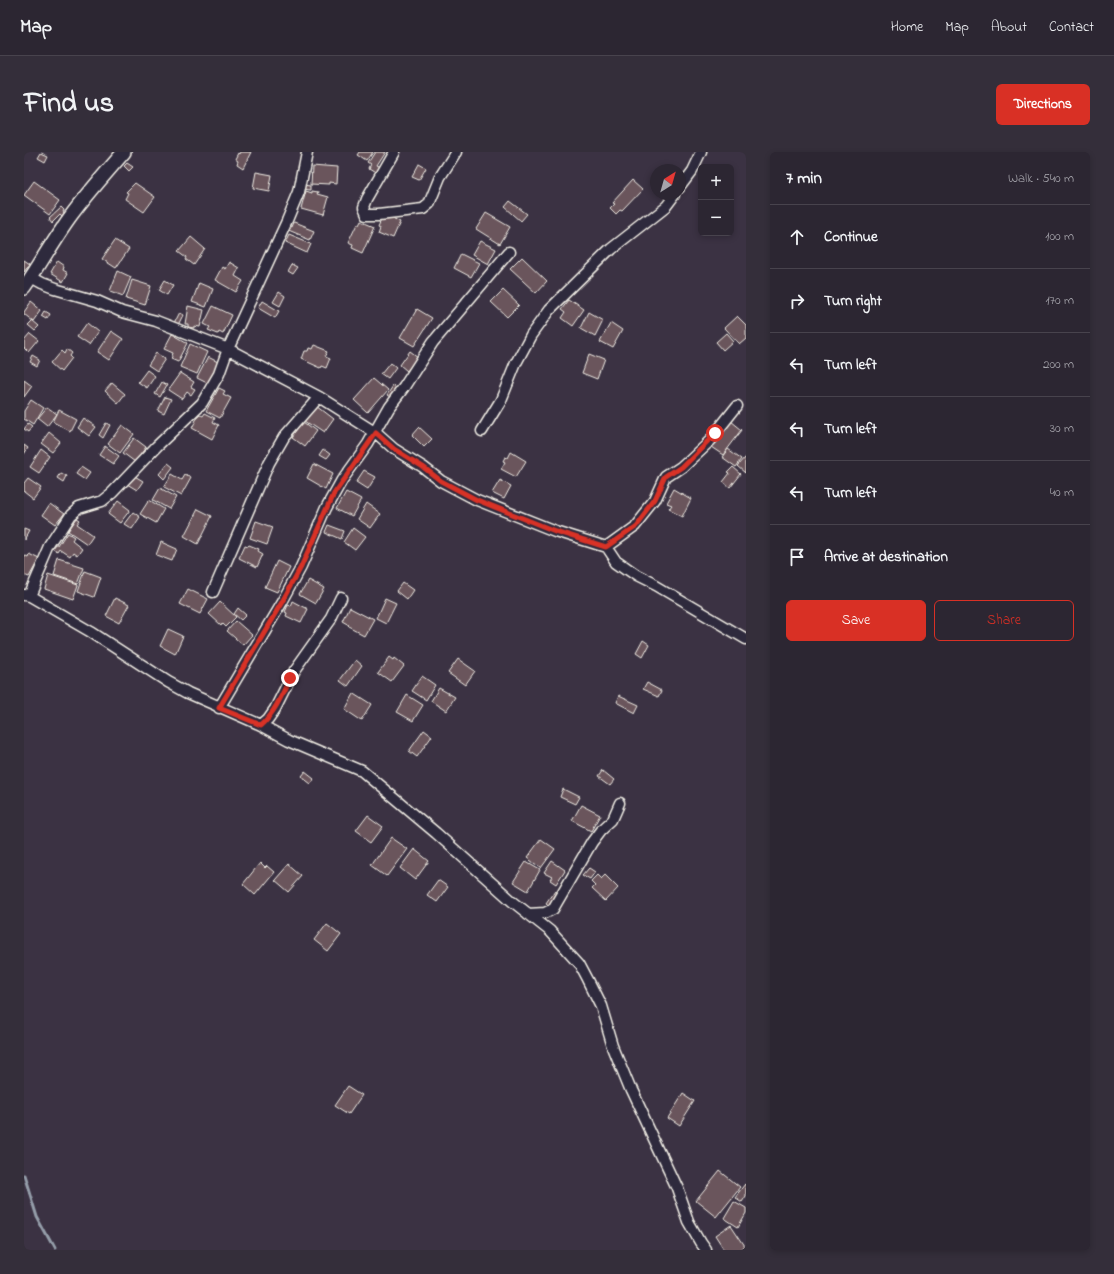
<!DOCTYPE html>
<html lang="en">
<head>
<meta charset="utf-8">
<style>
	body { margin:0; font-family:"Indie Flower",sans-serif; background:#342e3a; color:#f1f3f6 }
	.controls { position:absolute; right:12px; top:12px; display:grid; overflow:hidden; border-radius:6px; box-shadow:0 2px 6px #0003 }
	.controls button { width:36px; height:36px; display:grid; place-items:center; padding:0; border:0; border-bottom:1px solid #48434d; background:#2c2632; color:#f1f3f6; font:20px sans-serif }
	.compass { position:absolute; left:626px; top:12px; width:36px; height:36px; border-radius:50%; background:#2c2632; box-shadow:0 2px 6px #0003; rotate:37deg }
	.stop { position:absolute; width:12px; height:12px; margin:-9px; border:3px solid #d93025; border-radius:50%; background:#fff }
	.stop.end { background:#d93025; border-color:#fff; box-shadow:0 1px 4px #0008 }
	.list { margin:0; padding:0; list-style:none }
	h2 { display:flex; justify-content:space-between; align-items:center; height:52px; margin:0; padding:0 16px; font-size:17px }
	h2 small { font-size:13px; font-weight:400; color:#a6a5ac }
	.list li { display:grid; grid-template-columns:26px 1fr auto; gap:12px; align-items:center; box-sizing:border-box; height:64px; padding:0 16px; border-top:1px solid #48434d }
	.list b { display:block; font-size:15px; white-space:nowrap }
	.list em { font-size:13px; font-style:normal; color:#a6a5ac }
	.actions { display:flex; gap:8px; padding:12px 16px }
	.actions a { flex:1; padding:9px 0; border:1px solid #d93025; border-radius:6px; text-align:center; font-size:14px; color:#d93025 }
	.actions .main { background:#d93025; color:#fff }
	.icon { flex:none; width:22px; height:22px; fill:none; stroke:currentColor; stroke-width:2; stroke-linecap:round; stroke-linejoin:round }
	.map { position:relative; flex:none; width:722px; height:1098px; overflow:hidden; border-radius:6px }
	header { display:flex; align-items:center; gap:24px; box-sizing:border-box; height:56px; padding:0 20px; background:#2c2632; border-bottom:1px solid #48434d }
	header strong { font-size:19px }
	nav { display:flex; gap:22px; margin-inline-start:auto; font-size:14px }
	.intro { display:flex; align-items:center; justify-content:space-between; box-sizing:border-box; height:96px; padding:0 24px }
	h1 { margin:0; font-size:28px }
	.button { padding:10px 18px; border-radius:6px; background:#d93025; color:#fff; font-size:14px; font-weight:700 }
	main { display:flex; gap:24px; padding:0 24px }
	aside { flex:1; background:#2c2632; border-radius:6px; box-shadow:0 2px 6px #0003 }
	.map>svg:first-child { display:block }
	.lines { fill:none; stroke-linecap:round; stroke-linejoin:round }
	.stream { stroke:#959eaa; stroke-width:3 }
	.building { fill:#6b545c; stroke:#f4f1e8 }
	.minor-casing { stroke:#f4f1e8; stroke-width:13 }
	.tertiary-casing { stroke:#f4f1e8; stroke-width:16 }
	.minor { stroke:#2f2a3d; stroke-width:10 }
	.tertiary { stroke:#2f2a3d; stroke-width:13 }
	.route { stroke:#d93025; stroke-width:5 }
</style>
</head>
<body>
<header>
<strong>Map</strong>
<nav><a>Home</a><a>Map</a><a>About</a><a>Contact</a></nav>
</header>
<div class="intro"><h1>Find us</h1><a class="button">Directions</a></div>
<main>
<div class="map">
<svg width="722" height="1098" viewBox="0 0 722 1098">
	<rect width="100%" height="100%" fill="#3b3243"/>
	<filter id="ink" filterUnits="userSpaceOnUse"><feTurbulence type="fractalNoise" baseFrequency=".025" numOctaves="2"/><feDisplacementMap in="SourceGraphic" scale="8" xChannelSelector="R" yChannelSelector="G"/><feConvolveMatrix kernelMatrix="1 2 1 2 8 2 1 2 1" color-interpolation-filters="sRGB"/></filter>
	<g filter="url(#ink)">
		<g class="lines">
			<path class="stream" d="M 0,1023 L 13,1065 L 31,1098"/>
		</g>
		<path class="building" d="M 17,0 L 24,3 L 21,9 L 14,5 Z
			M 216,0 L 227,0 L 219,16 L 213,12 L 214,9 L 211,7 L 214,1 L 215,2 Z
			M 336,0 L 349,0 L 343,9 L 334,3 Z
			M 351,0 L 361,0 L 352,14 L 356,16 L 353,22 L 345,17 L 347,13 L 344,11 Z
			M 103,11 L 109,15 L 105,19 L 100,14 Z
			M 395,12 L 402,16 L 395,28 L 388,25 Z
			M 288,14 L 313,16 L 312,32 L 305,31 L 305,33 L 287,32 Z
			M 232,20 L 248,23 L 245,39 L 229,36 Z
			M 609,28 L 619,37 L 598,59 L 596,58 L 592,62 L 586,56 L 590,52 L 588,51 Z
			M 10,29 L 36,48 L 26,62 L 0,43 Z
			M 111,31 L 131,45 L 120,60 L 101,47 L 104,41 L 102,40 Z
			M 280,32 L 287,33 L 287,38 L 279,37 Z
			M 282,39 L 288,41 L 288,39 L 294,40 L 293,42 L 304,45 L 299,63 L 277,57 Z
			M 486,49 L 503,62 L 497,69 L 481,55 Z
			M 37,55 L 40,58 L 39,60 L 42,62 L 39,65 L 36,62 L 29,69 L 26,65 Z
			M 462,61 L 486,75 L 476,92 L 452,77 Z
			M 363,63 L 376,70 L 369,86 L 355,80 L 357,74 L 355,73 L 358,66 L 361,67 Z
			M 337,68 L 351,74 L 339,101 L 328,96 L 329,93 L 324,91 L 333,72 L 335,72 Z
			M 270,71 L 290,79 L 286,88 L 262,78 L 264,74 L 268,76 Z
			M 265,83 L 287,92 L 283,101 L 261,91 Z
			M 167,85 L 181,97 L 170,113 L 162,107 L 163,105 L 155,99 Z
			M 91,88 L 105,97 L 92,116 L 78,107 Z
			M 456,89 L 472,97 L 464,112 L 448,103 Z
			M 437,102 L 455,111 L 447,125 L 430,116 Z
			M 498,105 L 523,129 L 512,141 L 486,117 Z
			M 0,108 L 6,112 L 0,120 Z
			M 33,110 L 40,115 L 39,118 L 44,121 L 39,130 L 26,122 Z
			M 205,110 L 215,116 L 211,124 L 219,129 L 212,140 L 191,128 L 198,115 L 201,117 Z
			M 268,113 L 274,116 L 269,123 L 264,120 Z
			M 94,119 L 107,125 L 99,144 L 86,139 Z
			M 108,128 L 127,134 L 121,153 L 102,147 Z
			M 141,128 L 149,133 L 143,143 L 135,138 Z
			M 175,131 L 189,137 L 182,155 L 168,150 Z
			M 479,138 L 495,153 L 483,165 L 467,150 Z
			M 255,140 L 261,144 L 256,154 L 249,150 Z
			M 545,148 L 560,158 L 549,174 L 538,166 L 542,160 L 538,157 Z
			M 238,149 L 255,159 L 251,166 L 234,156 Z
			M 7,150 L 18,159 L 10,170 L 0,162 L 0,160 Z
			M 164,154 L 180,158 L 176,175 L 170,174 L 170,176 L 164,175 L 164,172 L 161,172 Z
			M 189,154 L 208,163 L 199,182 L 195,180 L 194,182 L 184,178 L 186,175 L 180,172 Z
			M 393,157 L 408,166 L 390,194 L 376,186 Z
			M 22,160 L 27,163 L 24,168 L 19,165 Z
			M 565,160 L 579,168 L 571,184 L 557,176 Z
			M 155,161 L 159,163 L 154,173 L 150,171 Z
			M 713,164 L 722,173 L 722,186 L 715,192 L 700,176 Z
			M 8,169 L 15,175 L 11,179 L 4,173 Z
			M 63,171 L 74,180 L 65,193 L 53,185 Z
			M 587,171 L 599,179 L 589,197 L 576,190 Z
			M 87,179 L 99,187 L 85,208 L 73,200 Z
			M 702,181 L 709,189 L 699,198 L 692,190 Z
			M 6,182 L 15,189 L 5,201 L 0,196 L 0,189 Z
			M 148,182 L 164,191 L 154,210 L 147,207 L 149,201 L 140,197 Z
			M 166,192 L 183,200 L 173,222 L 156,215 Z
			M 290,193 L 305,199 L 302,204 L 307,206 L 303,216 L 298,214 L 297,216 L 277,207 L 280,199 L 283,199 L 284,196 L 288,197 Z
			M 43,197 L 48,201 L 46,204 L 48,206 L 38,219 L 28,210 L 38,198 L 41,201 Z
			M 386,199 L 394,205 L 383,219 L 376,213 Z
			M 132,201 L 141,207 L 133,219 L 124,213 Z
			M 565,202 L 580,208 L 573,227 L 558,221 Z
			M 9,204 L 16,208 L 13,214 L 6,210 Z
			M 184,205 L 196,211 L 185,232 L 173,226 Z
			M 366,211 L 372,216 L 364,227 L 357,222 Z
			M 123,218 L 131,224 L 123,236 L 114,230 Z
			M 156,221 L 170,230 L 167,235 L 171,237 L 167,243 L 163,240 L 158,247 L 144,238 Z
			M 350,226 L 364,238 L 344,261 L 330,248 Z
			M 0,228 L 8,234 L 0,245 Z
			M 138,230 L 143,233 L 136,245 L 131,242 Z
			M 88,231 L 101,242 L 94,251 L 81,239 Z
			M 369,234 L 376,239 L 369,247 L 363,243 Z
			M 195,236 L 201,239 L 199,242 L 207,246 L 196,266 L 182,259 Z
			M 141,245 L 147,247 L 140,262 L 134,259 Z
			M 7,248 L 19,256 L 9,273 L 0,267 L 0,259 Z
			M 292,254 L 309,267 L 299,281 L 281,269 Z
			M 23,255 L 33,262 L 23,275 L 13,267 Z
			M 35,258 L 52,267 L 46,279 L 29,270 Z
			M 181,261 L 191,266 L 189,270 L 195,273 L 188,287 L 168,276 L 175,262 L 179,264 Z
			M 59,266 L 72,275 L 65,284 L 53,275 Z
			M 707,269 L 718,278 L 699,303 L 687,295 Z
			M 280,270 L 292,279 L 281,294 L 269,285 Z
			M 82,271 L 86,273 L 79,286 L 75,283 Z
			M 4,272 L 8,275 L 4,280 L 0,277 Z
			M 98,273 L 110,282 L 96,301 L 84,292 Z
			M 395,275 L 408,287 L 400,295 L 388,283 Z
			M 25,281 L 37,291 L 29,301 L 17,292 Z
			M 110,286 L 122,295 L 111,310 L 99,301 Z
			M 0,293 L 4,296 L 0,302 Z
			M 81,294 L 95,304 L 89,312 L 75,303 Z
			M 704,297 L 718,307 L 712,315 L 698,305 Z
			M 17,298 L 26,305 L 15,321 L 6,315 Z
			M 299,298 L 306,303 L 302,308 L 295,304 Z
			M 487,300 L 502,309 L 492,325 L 477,317 L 481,310 L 479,309 L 481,305 L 484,306 Z
			M 722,305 L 722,321 L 714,314 Z
			M 144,311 L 149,315 L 140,327 L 135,322 Z
			M 290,312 L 309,322 L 302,337 L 283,326 Z
			M 57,315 L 66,321 L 61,328 L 52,322 Z
			M 709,315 L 717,322 L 706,336 L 699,330 L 706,321 L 704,320 Z
			M 340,319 L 351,325 L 343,338 L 332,331 Z
			M 37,321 L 43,324 L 40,330 L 34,326 Z
			M 148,322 L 158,328 L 161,323 L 167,326 L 157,344 L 140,335 Z
			M 109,323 L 119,329 L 113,338 L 103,332 Z
			M 4,326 L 17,335 L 9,346 L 0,339 L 0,331 Z
			M 476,328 L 487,334 L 480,347 L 468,341 Z
			M 136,336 L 152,345 L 145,357 L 129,348 Z
			M 650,336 L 667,346 L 658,364 L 644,357 L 647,353 L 642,351 Z
			M 322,340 L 337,348 L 328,364 L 313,356 Z
			M 125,348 L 140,357 L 132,371 L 116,362 Z
			M 94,349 L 106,358 L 96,371 L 84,362 Z
			M 25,351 L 40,362 L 31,373 L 17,363 Z
			M 342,352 L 356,362 L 346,376 L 333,367 Z
			M 174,357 L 188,364 L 174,392 L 160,384 Z
			M 109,360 L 116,365 L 108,377 L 100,372 Z
			M 53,366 L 56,368 L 53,372 L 69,383 L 63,392 L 44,379 Z
			M 232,369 L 249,375 L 243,392 L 226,386 Z
			M 305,373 L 321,379 L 318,387 L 302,380 Z
			M 329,376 L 341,385 L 331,398 L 320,390 Z
			M 0,377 L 5,379 L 0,388 Z
			M 44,381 L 50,385 L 48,388 L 58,396 L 53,403 L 49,400 L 46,405 L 37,399 L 35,402 L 31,399 L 34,395 L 35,395 Z
			M 137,390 L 153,397 L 148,409 L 132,403 Z
			M 221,393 L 224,394 L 225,393 L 235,397 L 234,399 L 239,402 L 233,415 L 215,406 Z
			M 5,402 L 15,407 L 5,425 L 0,423 L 0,403 L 4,405 Z
			M 35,408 L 60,416 L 54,432 L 30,424 Z
			M 253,409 L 265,415 L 253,440 L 241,435 Z
			M 61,419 L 77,425 L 70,445 L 54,439 Z
			M 24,423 L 54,433 L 49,447 L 20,437 Z
			M 284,428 L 300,437 L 292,451 L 276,442 Z
			M 379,431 L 389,438 L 383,447 L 373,439 Z
			M 164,437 L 184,447 L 176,462 L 156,452 Z
			M 91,446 L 105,453 L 95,471 L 82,464 Z
			M 361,446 L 372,451 L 362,471 L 352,466 Z
			M 269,449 L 284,457 L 277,471 L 262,464 L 263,461 L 261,460 L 264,453 L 267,454 Z
			M 196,450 L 212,465 L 202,475 L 198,471 L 197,473 L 185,462 Z
			M 326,455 L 349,467 L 340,483 L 325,475 L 326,474 L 319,470 Z
			M 214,456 L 222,463 L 217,468 L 210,462 Z
			M 212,469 L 228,483 L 219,493 L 203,479 Z
			M 144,477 L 159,484 L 151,502 L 136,494 Z
			M 619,489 L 625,493 L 618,506 L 612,502 Z
			M 365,505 L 369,508 L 370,506 L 380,514 L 368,530 L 354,520 Z
			M 434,507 L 451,519 L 441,533 L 424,521 Z
			M 331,508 L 338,514 L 324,534 L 316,528 Z
			M 398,524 L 411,533 L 402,548 L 388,539 Z
			M 623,530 L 638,538 L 635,544 L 619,537 Z
			M 415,536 L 431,545 L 422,559 L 407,549 Z
			M 329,541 L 348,553 L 338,569 L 320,557 Z
			M 383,543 L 399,553 L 389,569 L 373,560 Z
			M 594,544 L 614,553 L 610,561 L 591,551 Z
			M 400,578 L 408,584 L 393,605 L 385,599 Z
			M 579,618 L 590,627 L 586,632 L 575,624 Z
			M 281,619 L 290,626 L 286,631 L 277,624 Z
			M 539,637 L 555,645 L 551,652 L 536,645 Z
			M 557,653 L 576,663 L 567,679 L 548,669 Z
			M 344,663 L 359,674 L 347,690 L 332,679 Z
			M 367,686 L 383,697 L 363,724 L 348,713 Z
			M 517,687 L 531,697 L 517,716 L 503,706 Z
			M 390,697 L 405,709 L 391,728 L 376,716 Z
			M 528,709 L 541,718 L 532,732 L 526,728 L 528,725 L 520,721 Z
			M 502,710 L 516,718 L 504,739 L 489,730 Z
			M 236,711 L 241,716 L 243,714 L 250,720 L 231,743 L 219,732 Z
			M 265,712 L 279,724 L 265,740 L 251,728 Z
			M 565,716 L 571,720 L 566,727 L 559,723 Z
			M 573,723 L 577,727 L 581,723 L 594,736 L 582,749 L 568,736 L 571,733 L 567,729 Z
			M 414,728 L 424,735 L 413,750 L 403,743 Z
			M 531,738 L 536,742 L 527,755 L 522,751 Z
			M 303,771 L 317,782 L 304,799 L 290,788 Z
			M 324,934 L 338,943 L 325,962 L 311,953 Z
			M 659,941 L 671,949 L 655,974 L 643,966 Z
			M 696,1019 L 716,1035 L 692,1065 L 672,1049 Z
			M 721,1032 L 722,1033 L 722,1044 L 718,1050 L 711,1045 Z
			M 710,1049 L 722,1056 L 722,1061 L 714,1075 L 700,1066 Z
			M 707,1073 L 721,1094 L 717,1097 L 718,1098 L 700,1098 L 691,1084 Z"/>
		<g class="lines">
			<defs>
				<path id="minor" d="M 370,0 L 343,47 L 340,55 L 343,62 L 355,62 L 399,57 L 405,52 L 416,25 L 432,0
					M 656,35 L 668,19 L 677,0
					M 7,126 L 18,132 L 31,137 L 73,149 L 98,160 L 132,169 L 204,197 L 295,245 L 352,281 L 370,297 L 399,315 L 417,329 L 453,348 L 531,379 L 582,395 L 592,410 L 612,424 L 632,434 L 722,487
					M 458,279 L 477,248 L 492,211 L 507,183 L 525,158 L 587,97 L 642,54 L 651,42
					M 582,395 L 611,374 L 631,349 L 642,325 L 657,315 L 686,288 L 713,254
					M 189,440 L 245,311 L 260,285 L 295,245
					M 0,443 L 5,444 L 67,480 L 144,530 L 164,541 L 237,573 L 265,588 L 338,619 L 412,681 L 488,749 L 526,779 L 555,811 L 564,828 L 577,854 L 589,894 L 607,938 L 653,1036 L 665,1070 L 677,1091 L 682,1098
					M 5,444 L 26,395 L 47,363 L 55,356 L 78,349 L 88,341 L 133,294 L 178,251 L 195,222 L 204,197 L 263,69 L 275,40 L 283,0
					M 195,556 L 258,450 L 277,415 L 303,355 L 318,328 L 344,292 L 365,255 L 380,235 L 409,190 L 485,100
					M 237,573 L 244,567 L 251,557 L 270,519 L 307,467 L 317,446
					M 504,762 L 521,761 L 529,757 L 568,690 L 577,678 L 589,667 L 596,651"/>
				<path id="tertiary" d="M 0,136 C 16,113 30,87 47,64 C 63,42 82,21 100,0"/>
			</defs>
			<use href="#minor" class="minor-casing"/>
			<use href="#tertiary" class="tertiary-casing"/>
			<use href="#minor" class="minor"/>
			<use href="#tertiary" class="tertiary"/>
		</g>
	</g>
	<g class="lines" filter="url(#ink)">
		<path class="route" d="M 266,526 C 258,543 251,560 237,573 L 195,556 L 258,450 L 277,415 L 310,341 L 352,281 L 370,297 L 399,315 L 417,329 L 453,348 L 531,379 L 582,395 L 612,374 L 631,349 L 642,325 L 657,315 L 691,281"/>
	</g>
</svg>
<div class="controls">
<button>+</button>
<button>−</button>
</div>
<svg class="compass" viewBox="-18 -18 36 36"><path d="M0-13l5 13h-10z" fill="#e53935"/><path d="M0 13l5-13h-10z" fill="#a6a5ac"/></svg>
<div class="stop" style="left:691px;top:281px"></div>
<div class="stop end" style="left:266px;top:526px"></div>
</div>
<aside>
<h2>7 min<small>Walk · 540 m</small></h2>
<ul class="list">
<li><svg class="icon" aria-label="ahead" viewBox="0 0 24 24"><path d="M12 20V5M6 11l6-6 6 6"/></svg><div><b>Continue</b></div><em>100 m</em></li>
<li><svg class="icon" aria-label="right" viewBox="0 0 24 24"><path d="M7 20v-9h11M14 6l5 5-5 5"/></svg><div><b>Turn right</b></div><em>170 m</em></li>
<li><svg class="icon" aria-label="left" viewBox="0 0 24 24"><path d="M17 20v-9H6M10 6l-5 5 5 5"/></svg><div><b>Turn left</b></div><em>200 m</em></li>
<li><svg class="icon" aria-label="left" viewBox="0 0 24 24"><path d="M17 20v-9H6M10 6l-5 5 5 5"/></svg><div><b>Turn left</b></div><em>30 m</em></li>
<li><svg class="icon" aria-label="left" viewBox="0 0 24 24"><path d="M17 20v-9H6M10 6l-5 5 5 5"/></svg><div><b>Turn left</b></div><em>40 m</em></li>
<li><svg class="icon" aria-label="arrive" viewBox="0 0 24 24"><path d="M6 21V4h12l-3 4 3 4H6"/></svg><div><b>Arrive at destination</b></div></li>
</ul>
<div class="actions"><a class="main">Save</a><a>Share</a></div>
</aside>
</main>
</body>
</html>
